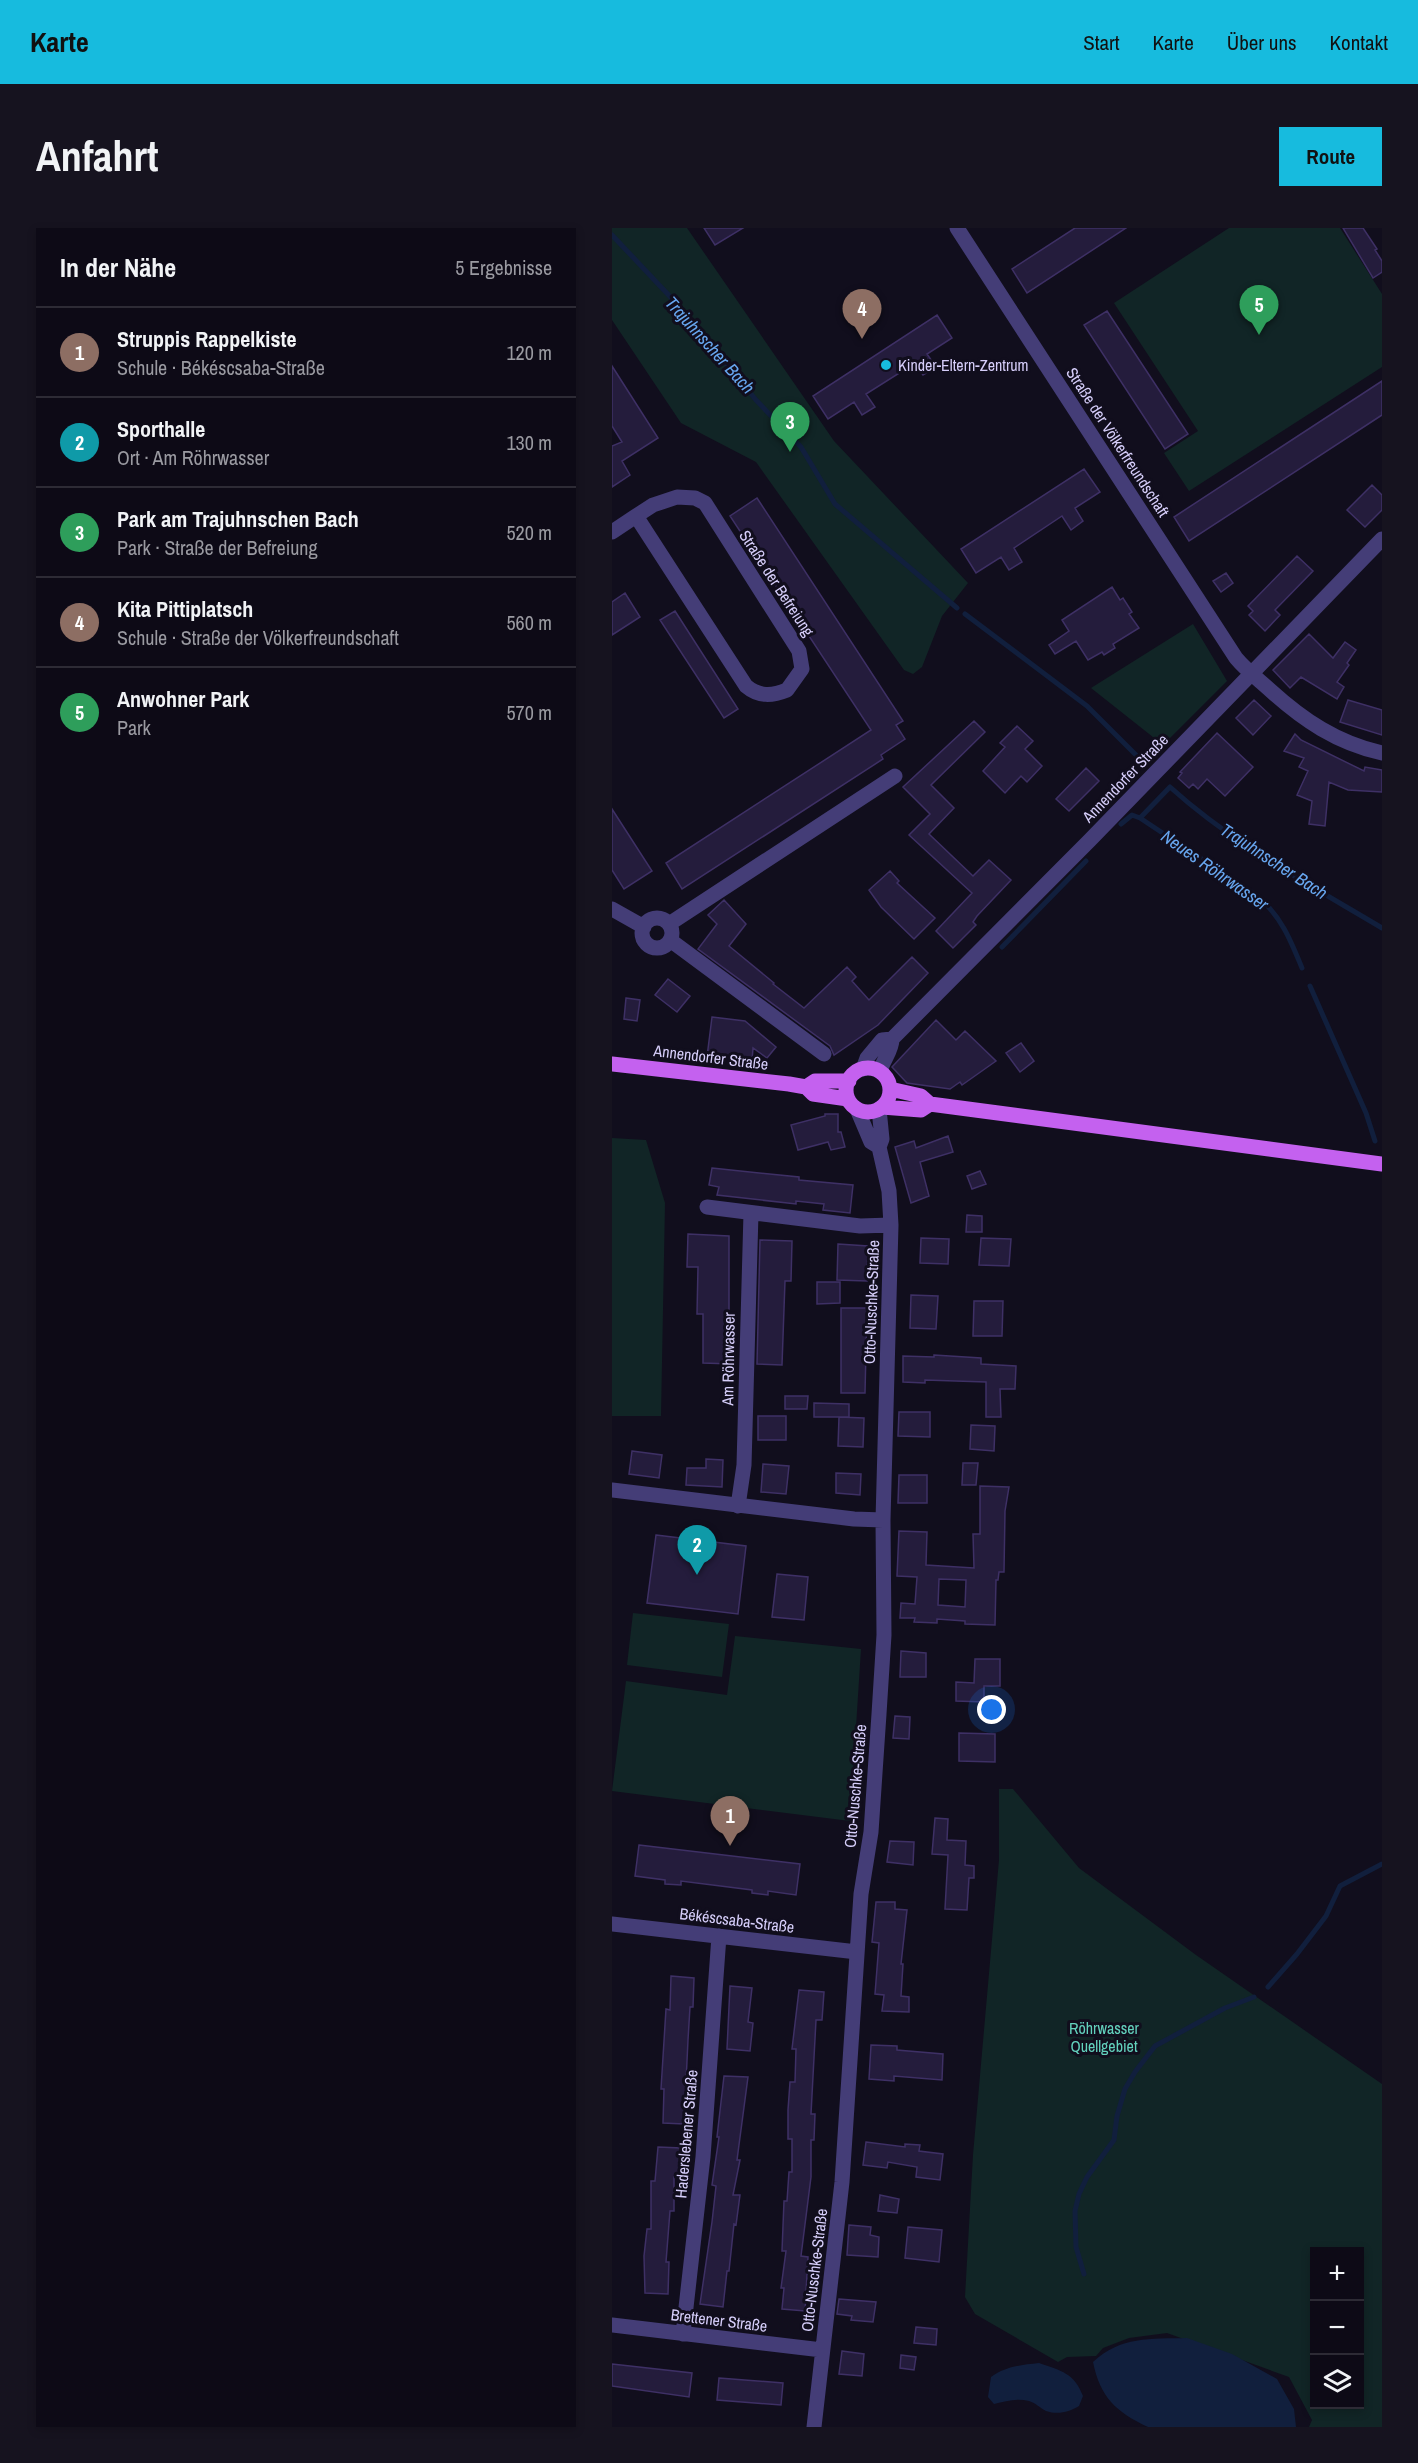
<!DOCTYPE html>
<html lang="de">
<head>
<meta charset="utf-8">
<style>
	body { margin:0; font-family:"Archivo Narrow",sans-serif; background:#16131f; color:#f1f3f6 }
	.controls { position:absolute; right:18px; bottom:18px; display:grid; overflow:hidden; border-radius:0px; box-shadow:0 3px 9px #0003 }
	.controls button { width:54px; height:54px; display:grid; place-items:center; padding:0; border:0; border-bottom:2px solid #2d2b35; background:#0d0a16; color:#f1f3f6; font:30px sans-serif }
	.you { position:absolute; left:380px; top:1482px; width:21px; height:21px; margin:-15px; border:4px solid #fff; border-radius:50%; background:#1a73e8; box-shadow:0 0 0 9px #1a73e833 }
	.badge { display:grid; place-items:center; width:39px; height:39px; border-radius:50%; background:#17bbde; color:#fff; font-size:20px; font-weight:700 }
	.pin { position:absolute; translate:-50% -50px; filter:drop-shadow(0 2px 3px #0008) }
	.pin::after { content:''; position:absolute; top:32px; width:21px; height:18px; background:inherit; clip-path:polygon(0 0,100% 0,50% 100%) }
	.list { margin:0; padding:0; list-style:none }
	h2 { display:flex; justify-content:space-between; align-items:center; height:78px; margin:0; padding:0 24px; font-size:26px }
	h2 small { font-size:20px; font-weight:400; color:#9a9aa1 }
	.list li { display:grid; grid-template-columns:39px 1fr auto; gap:18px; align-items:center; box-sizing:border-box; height:90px; padding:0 24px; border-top:2px solid #2d2b35 }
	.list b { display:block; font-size:22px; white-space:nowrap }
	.list p { margin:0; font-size:20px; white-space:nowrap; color:#9a9aa1 }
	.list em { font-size:20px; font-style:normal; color:#9a9aa1 }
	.icon { flex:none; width:33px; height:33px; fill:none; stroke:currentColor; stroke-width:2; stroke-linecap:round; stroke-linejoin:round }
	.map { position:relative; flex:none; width:770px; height:2199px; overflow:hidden; border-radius:0px }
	header { display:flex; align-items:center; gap:36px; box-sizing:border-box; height:84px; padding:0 30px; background:#17bbde; color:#111 }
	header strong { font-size:28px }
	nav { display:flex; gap:33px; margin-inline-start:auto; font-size:21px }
	.intro { display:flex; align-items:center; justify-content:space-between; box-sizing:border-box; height:144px; padding:0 36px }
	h1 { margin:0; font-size:42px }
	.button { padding:15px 27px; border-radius:0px; background:#17bbde; color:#111; font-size:21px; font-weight:700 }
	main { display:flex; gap:36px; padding:0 36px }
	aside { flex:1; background:#0d0a16; border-radius:0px; box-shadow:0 3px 9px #0003 }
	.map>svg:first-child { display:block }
	.green { fill:#112526; fill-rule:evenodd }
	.water { fill:#111f3d }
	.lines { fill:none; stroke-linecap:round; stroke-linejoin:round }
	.stream { stroke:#111f3d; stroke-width:5 }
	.building { fill:#241c3c; stroke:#3e3065; stroke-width:1.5; fill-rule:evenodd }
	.minor { stroke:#443d77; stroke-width:15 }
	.major { stroke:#c461ef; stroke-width:15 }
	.poi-dot { fill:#17bbde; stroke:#110e1d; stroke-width:2 }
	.labels { text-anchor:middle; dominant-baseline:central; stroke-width:6; stroke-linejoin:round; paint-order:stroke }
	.poi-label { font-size:16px; fill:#d6cefa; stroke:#110e1d; text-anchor:start }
	.street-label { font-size:16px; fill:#d6cefa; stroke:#110e1d }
	.park-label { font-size:16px; fill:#63d2be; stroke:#110e1d }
	.water-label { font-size:18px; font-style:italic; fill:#67a6ef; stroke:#110e1d }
</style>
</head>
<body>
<header>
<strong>Karte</strong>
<nav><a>Start</a><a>Karte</a><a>Über uns</a><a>Kontakt</a></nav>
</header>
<div class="intro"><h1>Anfahrt</h1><a class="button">Route</a></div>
<main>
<aside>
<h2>In der Nähe<small>5 Ergebnisse</small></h2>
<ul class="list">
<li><span class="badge" style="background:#8d6e63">1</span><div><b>Struppis Rappelkiste</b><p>Schule · Békéscsaba-Straße</p></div><em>120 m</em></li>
<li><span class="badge" style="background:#0f9aa8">2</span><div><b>Sporthalle</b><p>Ort · Am Röhrwasser</p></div><em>130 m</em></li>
<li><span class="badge" style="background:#2e9e5b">3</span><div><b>Park am Trajuhnschen Bach</b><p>Park · Straße der Befreiung</p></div><em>520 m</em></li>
<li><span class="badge" style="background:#8d6e63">4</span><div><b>Kita Pittiplatsch</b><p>Schule · Straße der Völkerfreundschaft</p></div><em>560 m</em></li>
<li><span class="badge" style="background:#2e9e5b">5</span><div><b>Anwohner Park</b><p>Park</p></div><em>570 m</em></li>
</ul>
</aside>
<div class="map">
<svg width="770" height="2199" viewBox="0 0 770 2199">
	<rect width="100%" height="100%" fill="#110e1d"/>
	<path class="green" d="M 0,0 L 75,0 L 222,213 L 356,355 L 330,388 L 310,439 L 301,446 L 292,442 L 144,234 L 69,195 L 0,92 Z
		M 617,0 L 728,0 L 770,66 L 770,139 L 577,263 L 552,225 L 586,203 L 502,75 Z
		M 581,396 L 615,453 L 551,517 L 479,460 Z
		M 0,910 L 34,912 L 53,975 L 49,1188 L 0,1188 Z
		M 21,1385 L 117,1396 L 110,1449 L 15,1437 Z
		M 123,1408 L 249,1421 L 238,1593 L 0,1563 L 14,1453 L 115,1467 Z
		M 387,1561 L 401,1561 L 467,1640 L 584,1727 L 770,1856 L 770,2199 L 697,2199 L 700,2192 L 677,2149 L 555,2105 L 517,2110 L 491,2120 L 484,2128 L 455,2129 L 446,2134 L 363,2086 L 353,2069 L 361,1927 L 387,1632 ZM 702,2024 L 748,2024 L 748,2176 L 702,2176 Z"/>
	<path class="water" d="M 575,2110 L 620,2126 L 665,2151 L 682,2181 L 684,2199 L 536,2199 C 504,2184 488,2169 481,2134 C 509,2108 538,2111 575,2110 Z
		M 427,2135 C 450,2143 462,2145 471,2168 L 467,2178 C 457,2184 446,2187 434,2183 C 428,2180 424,2175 417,2173 C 405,2170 394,2173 382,2176 L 376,2169 L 379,2149 C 394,2138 409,2137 427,2135 Z"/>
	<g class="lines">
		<path class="stream" d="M 0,7 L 66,77 L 144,172 L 189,219 L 223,276 L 345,380
			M 353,386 L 475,478 L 532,535
			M 509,596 L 520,587 L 528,590
			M 390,719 L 474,633
			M 690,740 C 678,711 671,692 647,669 L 528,590 L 558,559 C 621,616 698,657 770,700
			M 698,758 L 754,885 L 763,913
			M 656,1759 L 685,1726 L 714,1688 L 728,1658 L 770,1636
			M 472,2046 L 464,2019 L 463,1983 L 467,1966 L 475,1949 L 502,1912 L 505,1888 L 513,1861 L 523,1844 L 543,1818 L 613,1780 L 642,1769"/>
	</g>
	<path class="building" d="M 92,0 L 131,0 L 103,17 Z
		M 463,0 L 514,0 L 415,65 L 400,41 Z
		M 731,0 L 751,0 L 765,21 L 763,22 L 770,33 L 770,44 L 761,50 Z
		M 495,83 L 576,206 L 553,221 L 472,97 Z
		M 325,87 L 340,110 L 315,126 L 324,139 L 311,147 L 303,135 L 254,166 L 263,179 L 250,187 L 242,174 L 216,191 L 201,168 Z
		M 0,138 L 46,210 L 10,233 L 18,247 L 0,259 L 0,218 L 10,214 L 0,198 Z
		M 770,153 L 770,187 L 577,313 L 562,289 Z
		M 472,241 L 488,264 L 463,280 L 471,293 L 459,302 L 450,288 L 402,320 L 410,334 L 397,342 L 389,329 L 364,345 L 349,321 Z
		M 760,257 L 770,267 L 770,282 L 753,299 L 735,282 Z
		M 145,270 L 291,493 L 284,497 L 293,511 L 269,527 L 271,531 L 70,661 L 54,635 L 259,502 L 118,288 Z
		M 685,328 L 701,343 L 663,382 L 668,387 L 653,403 L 637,387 L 641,383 L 636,378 Z
		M 614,345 L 621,355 L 609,364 L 601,353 Z
		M 500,359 L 508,372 L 511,370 L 520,384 L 517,386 L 527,400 L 501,416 L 503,420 L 492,427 L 490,424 L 476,432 L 464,413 L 443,426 L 437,417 L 457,403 L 450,392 Z
		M 13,365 L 28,389 L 0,407 L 0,374 Z
		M 63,383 L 126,481 L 112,490 L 48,392 Z
		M 697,406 L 721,430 L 733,414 L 744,422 L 735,435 L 737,437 L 725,454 L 732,459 L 725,471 L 689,449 L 678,460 L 661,442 Z
		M 642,472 L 659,488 L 641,507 L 624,490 Z
		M 736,472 L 770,482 L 770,507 L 728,494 Z
		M 362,493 L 373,504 L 319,557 L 342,580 L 317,606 L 361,648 L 377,632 L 399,652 L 365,688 L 361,694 L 364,697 L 341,720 L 324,703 L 360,665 L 297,607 L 318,586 L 291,559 Z
		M 405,498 L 421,513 L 413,521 L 430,538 L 415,554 L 409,548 L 393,565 L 371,543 L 393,519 L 388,515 Z
		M 605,505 L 641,539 L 613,568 L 595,551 L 586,561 L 581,556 L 577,560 L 566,550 L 570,545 L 568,544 Z
		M 683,506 L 689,512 L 752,543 L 753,539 L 770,542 L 770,564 L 736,562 L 717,554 L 713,598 L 697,596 L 700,573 L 685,567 L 696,543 L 687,539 L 692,530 L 672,523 Z
		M 474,540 L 487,553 L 457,583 L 444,571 Z
		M 0,581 L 40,643 L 12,661 L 0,642 Z
		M 278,643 L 287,653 L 285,655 L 323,690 L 302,711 L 269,679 L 257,662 Z
		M 112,672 L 134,696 L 117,718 L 162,755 L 161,756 L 192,780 L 235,739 L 244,749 L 240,753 L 257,772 L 300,729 L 316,745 L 266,797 L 222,827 L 218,818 L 86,721 L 105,696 L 96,687 Z
		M 56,751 L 78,768 L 65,784 L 43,767 Z
		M 14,770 L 28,772 L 25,793 L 12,791 Z
		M 100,789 L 133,793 L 164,819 L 155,830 L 141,820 L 140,833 L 95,829 Z
		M 324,792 L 344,812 L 353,803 L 384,833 L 350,857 L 348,854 L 338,861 L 295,855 L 280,839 Z
		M 409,815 L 422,833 L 408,844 L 394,825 Z
		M 213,886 L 226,886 L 226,904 L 229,904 L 233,919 L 219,922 L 216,914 L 186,922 L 179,897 L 213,888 Z
		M 336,908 L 341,924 L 308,934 L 317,968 L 299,975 L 283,919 L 302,913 L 304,920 Z
		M 100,940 L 187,949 L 187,952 L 241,957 L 238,985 L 211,982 L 212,976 L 184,973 L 184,976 L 105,967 L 107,959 L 97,957 Z
		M 368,943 L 374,956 L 360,961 L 355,948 Z
		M 355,987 L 370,988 L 370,1004 L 354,1004 Z
		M 76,1006 L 117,1008 L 117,1103 L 121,1104 L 120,1136 L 91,1135 L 91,1086 L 85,1086 L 86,1039 L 75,1039 Z
		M 309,1010 L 337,1011 L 336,1036 L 308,1035 Z
		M 369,1010 L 399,1011 L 397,1038 L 367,1037 Z
		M 148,1012 L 180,1013 L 179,1053 L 173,1053 L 170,1137 L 145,1136 Z
		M 226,1016 L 256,1018 L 255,1053 L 225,1052 Z
		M 205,1054 L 228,1054 L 228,1075 L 205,1076 Z
		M 299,1067 L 326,1068 L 324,1101 L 298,1100 Z
		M 362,1073 L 391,1073 L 390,1108 L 361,1108 Z
		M 229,1080 L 255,1080 L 253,1165 L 229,1165 Z
		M 322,1127 L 369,1130 L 369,1136 L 404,1138 L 403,1161 L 388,1161 L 389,1189 L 374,1189 L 374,1154 L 313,1152 L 313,1155 L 291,1154 L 291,1128 L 322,1129 Z
		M 173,1168 L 196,1168 L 195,1181 L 173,1181 Z
		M 202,1175 L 237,1176 L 237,1189 L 202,1189 Z
		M 287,1184 L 318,1184 L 318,1209 L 286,1208 Z
		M 146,1188 L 174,1188 L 174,1212 L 146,1212 Z
		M 227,1189 L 252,1190 L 251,1219 L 226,1218 Z
		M 359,1197 L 383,1198 L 382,1223 L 358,1221 Z
		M 20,1223 L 50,1227 L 47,1250 L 17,1246 Z
		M 94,1231 L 111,1232 L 110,1259 L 74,1257 L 75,1240 L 94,1240 Z
		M 351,1235 L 366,1235 L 364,1257 L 350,1257 Z
		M 151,1236 L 177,1238 L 174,1266 L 149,1264 Z
		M 224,1245 L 249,1246 L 248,1267 L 224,1265 Z
		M 287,1247 L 315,1247 L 315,1275 L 286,1275 Z
		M 368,1258 L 397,1259 L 393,1283 L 392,1344 L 387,1344 L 386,1352 L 384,1352 L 383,1397 L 353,1396 L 353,1393 L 325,1391 L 325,1395 L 302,1394 L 303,1390 L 288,1390 L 289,1375 L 303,1376 L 305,1349 L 285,1348 L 287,1303 L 315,1304 L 314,1337 L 362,1340 L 361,1306 L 368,1306 ZM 327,1351 L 354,1352 L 353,1379 L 326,1377 Z
		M 44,1307 L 134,1318 L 126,1386 L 35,1375 Z
		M 165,1346 L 196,1349 L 192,1392 L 160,1389 Z
		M 289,1423 L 314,1425 L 314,1449 L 288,1449 Z
		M 363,1431 L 388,1431 L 388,1458 L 372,1458 L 372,1474 L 344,1473 L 344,1454 L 362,1455 Z
		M 283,1488 L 298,1489 L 297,1511 L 281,1510 Z
		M 347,1505 L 383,1506 L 383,1534 L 347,1533 Z
		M 323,1590 L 336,1591 L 335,1612 L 354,1613 L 353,1637 L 362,1638 L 362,1650 L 357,1650 L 355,1682 L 333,1681 L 336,1627 L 320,1626 Z
		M 278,1613 L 302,1614 L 301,1637 L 275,1634 Z
		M 27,1617 L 188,1636 L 184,1667 L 156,1663 L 156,1667 L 140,1665 L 140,1662 L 69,1653 L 69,1657 L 53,1656 L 53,1652 L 23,1648 Z
		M 264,1674 L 283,1674 L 283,1681 L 295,1682 L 289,1736 L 291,1736 L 289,1768 L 297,1769 L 297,1784 L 270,1783 L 272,1767 L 263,1766 L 267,1715 L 260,1714 Z
		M 59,1748 L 82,1750 L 81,1779 L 78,1779 L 76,1812 L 72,1896 L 51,1895 L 52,1861 L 49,1861 L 54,1781 L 58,1782 Z
		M 118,1758 L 140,1760 L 136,1794 L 141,1795 L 138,1823 L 115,1821 Z
		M 187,1762 L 212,1764 L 210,1792 L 204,1792 L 199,1886 L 203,1886 L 202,1912 L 199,1912 L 199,1949 L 189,2028 L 196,2029 L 193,2083 L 170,2081 L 172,2060 L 169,2060 L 174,2023 L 170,2023 L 172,1973 L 175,1973 L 177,1944 L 180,1944 L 180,1911 L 176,1911 L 176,1882 L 178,1854 L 183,1854 L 184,1821 L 180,1821 Z
		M 259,1817 L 285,1818 L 285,1822 L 331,1826 L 330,1852 L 282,1848 L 282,1853 L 257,1851 Z
		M 112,1848 L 136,1849 L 125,1932 L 128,1932 L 121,1967 L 128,1967 L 124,1997 L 122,1996 L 117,2043 L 115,2043 L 111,2079 L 88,2076 L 100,1994 L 104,1958 L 100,1957 L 107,1909 L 105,1909 Z
		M 254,1914 L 293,1919 L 293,1916 L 308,1917 L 307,1923 L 331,1926 L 328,1952 L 304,1949 L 305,1939 L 276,1934 L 275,1940 L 251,1937 Z
		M 46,1919 L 69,1920 L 66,1950 L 62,1949 L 62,1983 L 58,1983 L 54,2034 L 57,2034 L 56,2066 L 33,2065 L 32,2028 L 35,2001 L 39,2001 L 39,1953 L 43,1953 Z
		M 268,1967 L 287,1971 L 285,1985 L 266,1983 Z
		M 237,1997 L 259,1999 L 258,2007 L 267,2009 L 266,2029 L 235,2027 Z
		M 296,1999 L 330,2002 L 327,2034 L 293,2030 Z
		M 227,2071 L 264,2074 L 261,2094 L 239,2092 L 240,2088 L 225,2086 Z
		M 304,2099 L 325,2101 L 324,2117 L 302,2115 Z
		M 230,2123 L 252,2126 L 250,2148 L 227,2146 Z
		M 289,2127 L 304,2129 L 302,2142 L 288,2140 Z
		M 0,2136 L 80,2145 L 77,2169 L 0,2158 Z
		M 107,2150 L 171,2155 L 169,2177 L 105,2172 Z"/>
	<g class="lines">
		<path class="minor" d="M 345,0 L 624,430 C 634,442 646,451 658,462 C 691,492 725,515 770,525
			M 65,269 L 83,270 L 93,275 L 187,423 L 190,441 L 175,462 C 160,468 147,469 134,458 L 24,288 L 41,277 Z
			M 0,304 L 24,288
			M 0,681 L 32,699
			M30 705a15 15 0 1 1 30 0a15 15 0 1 1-30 0Z
			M 57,696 L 283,548
			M 58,712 L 212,826
			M 280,811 L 478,612 L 770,311
			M 251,841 L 255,830 L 270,812 L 280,811
			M 268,843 C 271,832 280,823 280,811
			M 245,881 L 259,914 L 267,919
			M 95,979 L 248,998 L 279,997
			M 0,1262 L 242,1291 L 271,1292
			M 126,1278 L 132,1237 L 139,985
			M 0,1696 L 245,1724
			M 0,2097 L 210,2122
			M 71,2106 L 91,1929 L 107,1708
			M 202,2199 L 230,1954 L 249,1666 L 259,1604 L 267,1486 L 272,1407 L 271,1292 L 279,997 L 277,963 L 267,919 L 270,911 L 267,881"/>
		<path class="major" d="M 0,836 L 177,856 L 194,859 L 201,866 L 236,871
			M234 862a22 22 0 1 1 44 0a22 22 0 1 1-44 0Z
			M 194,859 L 203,853 L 237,853
			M 278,861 L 309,868 L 318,876 L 770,936
			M 270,879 L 309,882 L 318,876"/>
	</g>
	<circle class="poi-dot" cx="274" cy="137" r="6"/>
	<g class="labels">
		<g class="poi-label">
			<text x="286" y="137">Kinder-Eltern-Zentrum</text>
		</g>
		<g class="street-label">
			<text transform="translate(506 214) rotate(57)">Straße der Völkerfreundschaft</text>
			<text transform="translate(165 355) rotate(57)">Straße der Befreiung</text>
			<text transform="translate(513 550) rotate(-46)">Annendorfer Straße</text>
			<text transform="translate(99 829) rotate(7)">Annendorfer Straße</text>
			<text transform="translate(259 1074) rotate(-88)">Otto-Nuschke-Straße</text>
			<text transform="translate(116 1131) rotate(-89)">Am Röhrwasser</text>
			<text transform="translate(243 1558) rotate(-85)">Otto-Nuschke-Straße</text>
			<text transform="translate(125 1692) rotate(7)">Békéscsaba-Straße</text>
			<text transform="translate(74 1906) rotate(-85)">Haderslebener Straße</text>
			<text transform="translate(202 2042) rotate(-83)">Otto-Nuschke-Straße</text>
			<text transform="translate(107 2092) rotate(7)">Brettener Straße</text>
		</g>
		<g class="park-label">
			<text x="492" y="1800">Röhrwasser<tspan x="492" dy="18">Quellgebiet</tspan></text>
		</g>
		<g class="water-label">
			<text transform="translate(98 117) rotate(48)">Trajuhnscher Bach</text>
			<text transform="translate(662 633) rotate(33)">Trajuhnscher Bach</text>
			<text transform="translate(603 642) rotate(35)">Neues Röhrwasser</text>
		</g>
	</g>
</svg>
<div class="controls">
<button>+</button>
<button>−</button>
<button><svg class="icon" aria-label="layers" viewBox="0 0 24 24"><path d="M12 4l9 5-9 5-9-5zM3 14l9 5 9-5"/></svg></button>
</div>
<div class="you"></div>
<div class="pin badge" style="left:118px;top:1618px;background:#8d6e63">1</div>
<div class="pin badge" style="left:85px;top:1347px;background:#0f9aa8">2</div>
<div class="pin badge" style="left:178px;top:224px;background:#2e9e5b">3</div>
<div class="pin badge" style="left:250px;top:111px;background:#8d6e63">4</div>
<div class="pin badge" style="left:647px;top:107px;background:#2e9e5b">5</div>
</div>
</main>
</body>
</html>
